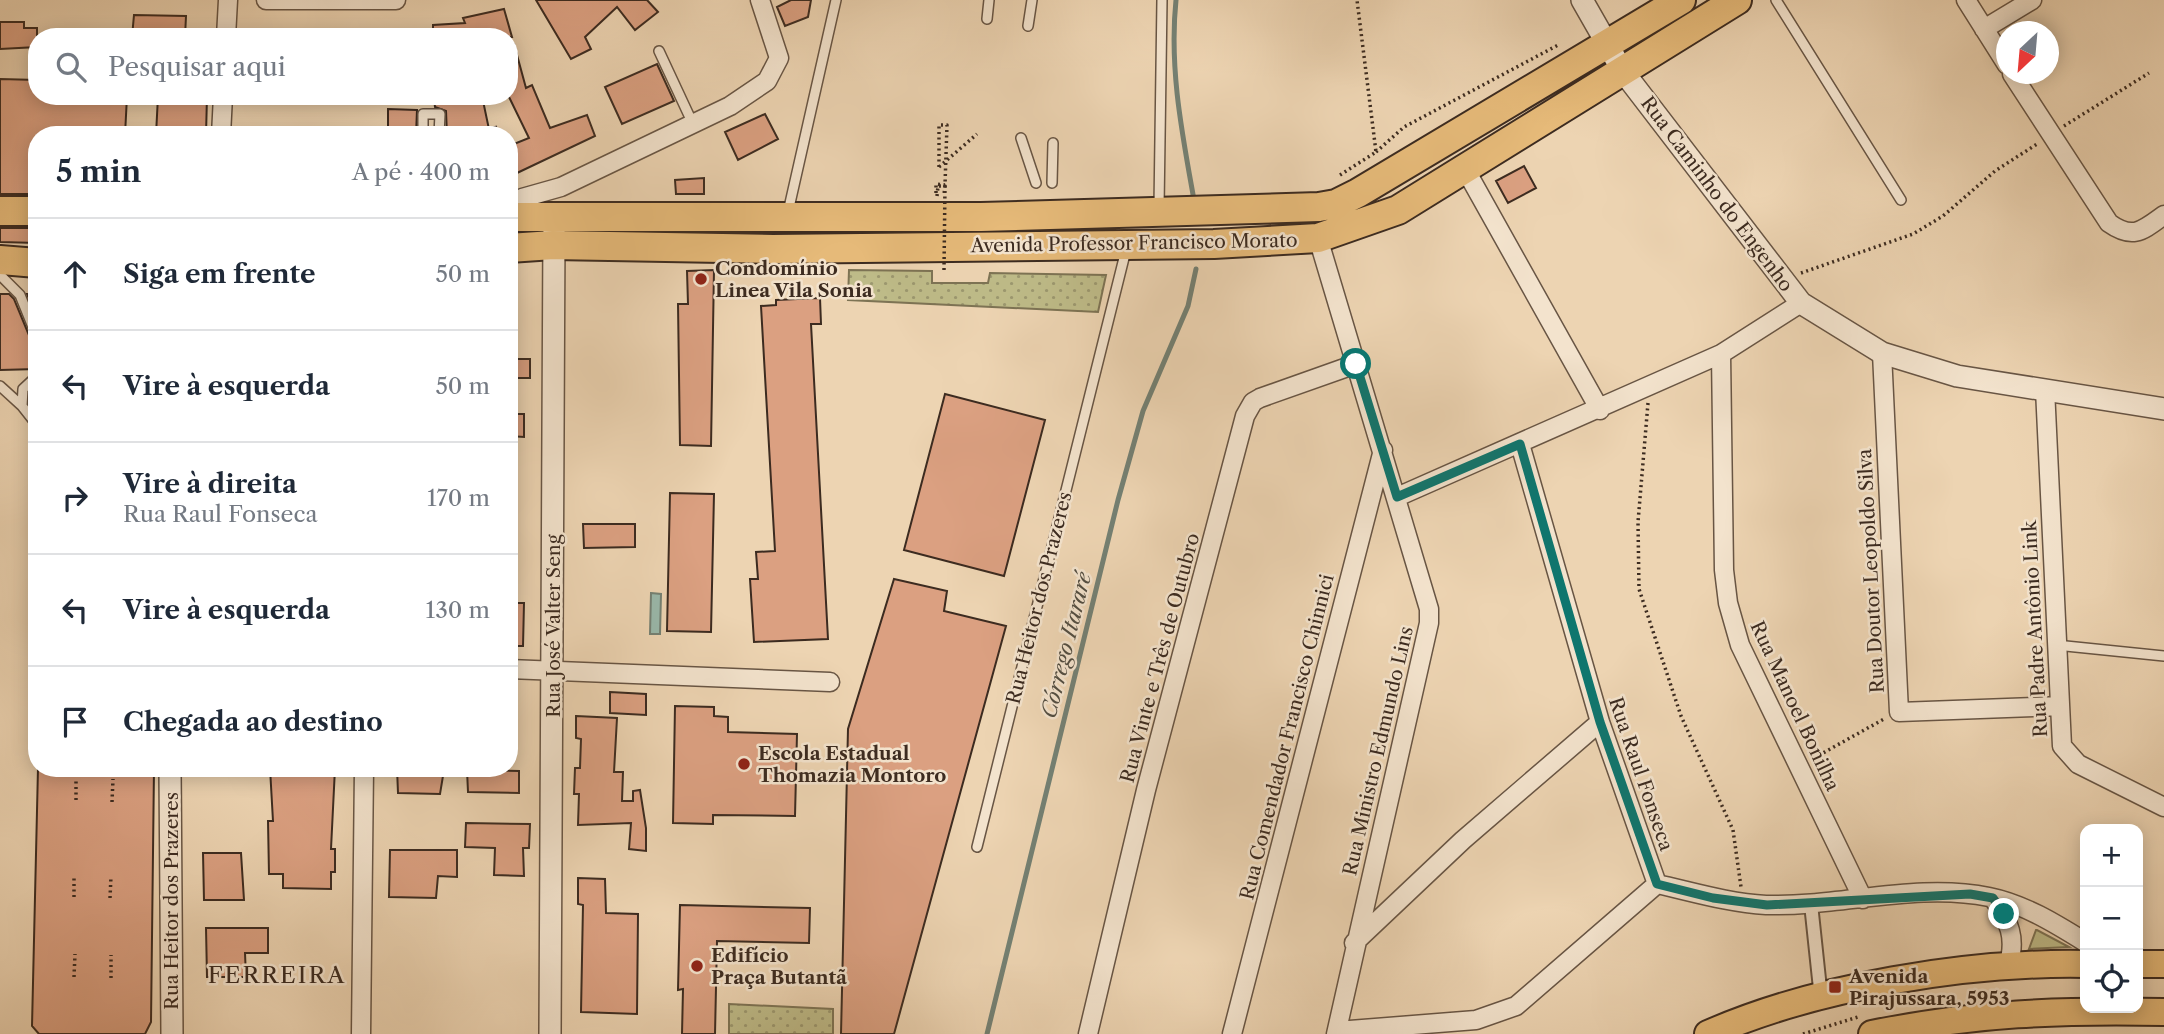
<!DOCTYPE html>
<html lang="pt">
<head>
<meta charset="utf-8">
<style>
	body { margin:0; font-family:"Libre Caslon Text",serif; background:#f2f2f3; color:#1f2937 }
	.controls { position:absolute; right:21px; bottom:21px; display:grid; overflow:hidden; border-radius:14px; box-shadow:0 4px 18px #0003 }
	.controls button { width:63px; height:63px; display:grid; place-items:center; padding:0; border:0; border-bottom:2px solid #e0e1e3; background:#fff; color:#1f2937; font:35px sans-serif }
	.compass { position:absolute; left:1996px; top:21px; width:63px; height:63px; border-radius:50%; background:#fff; box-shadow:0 4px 18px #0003; rotate:206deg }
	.stop { position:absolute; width:21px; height:21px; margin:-16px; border:5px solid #0f766e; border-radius:50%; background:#fff }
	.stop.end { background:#0f766e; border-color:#fff; box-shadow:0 2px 7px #0008 }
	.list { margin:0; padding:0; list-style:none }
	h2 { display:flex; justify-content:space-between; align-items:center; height:91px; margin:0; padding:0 28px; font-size:30px }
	h2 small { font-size:23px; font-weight:400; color:#747a83 }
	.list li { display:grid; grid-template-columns:46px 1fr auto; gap:21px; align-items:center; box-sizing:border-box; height:112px; padding:0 28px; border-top:2px solid #e0e1e3 }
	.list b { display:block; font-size:26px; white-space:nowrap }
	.list p { margin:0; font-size:23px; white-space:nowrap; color:#747a83 }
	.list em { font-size:23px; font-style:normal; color:#747a83 }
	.icon { flex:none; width:38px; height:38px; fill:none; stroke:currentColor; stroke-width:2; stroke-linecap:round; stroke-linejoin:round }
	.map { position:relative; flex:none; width:2164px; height:1034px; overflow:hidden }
	.search { position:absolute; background:#fff; box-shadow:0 4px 18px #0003; left:28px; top:28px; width:490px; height:77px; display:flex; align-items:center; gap:18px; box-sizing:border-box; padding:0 24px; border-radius:28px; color:#747a83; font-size:26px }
	.panel { position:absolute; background:#fff; box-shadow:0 4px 18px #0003; left:28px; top:126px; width:490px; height:651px; border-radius:28px }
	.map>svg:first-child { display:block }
	.grass { fill:url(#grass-dots); stroke:#7d7354; stroke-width:2 }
	.park { fill:#bebb88; stroke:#7d7354; stroke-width:2 }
	.water { fill:#99b8aa; stroke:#748073; stroke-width:2 }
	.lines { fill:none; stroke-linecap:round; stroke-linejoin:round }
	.stream { stroke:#748073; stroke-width:5 }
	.building { fill:#dba081; stroke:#3c2b20; stroke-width:2 }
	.service-casing { stroke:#685544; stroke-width:12 }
	.pedestrian-casing { stroke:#685544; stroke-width:16 }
	.minor-casing { stroke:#685544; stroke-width:21 }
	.tertiary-casing { stroke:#685544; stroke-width:24 }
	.primary-casing { stroke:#3c2b20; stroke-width:30 }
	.trunk-casing { stroke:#3c2b20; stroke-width:32 }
	.path { stroke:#3c2b20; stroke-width:3.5; stroke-dasharray:2 3.5; stroke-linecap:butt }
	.service { stroke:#f3e3cd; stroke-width:9 }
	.pedestrian { stroke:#f3e3cd; stroke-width:12 }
	.minor { stroke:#f3e3cd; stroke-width:18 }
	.tertiary { stroke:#f3e3cd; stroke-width:21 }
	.primary { stroke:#e6ba79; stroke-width:26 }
	.trunk { stroke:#e6ba79; stroke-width:28 }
	.path-bridge { stroke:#3c2b20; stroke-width:3.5; stroke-dasharray:2 3.5; stroke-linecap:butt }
	.route { stroke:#0f766e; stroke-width:9 }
	.poi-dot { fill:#8f2418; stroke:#f3e3cd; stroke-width:2.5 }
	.labels { text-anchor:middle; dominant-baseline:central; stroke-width:5; stroke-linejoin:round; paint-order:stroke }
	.street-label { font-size:19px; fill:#3c2b20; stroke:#f3e3cd }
	.poi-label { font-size:19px; font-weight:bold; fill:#3c2b20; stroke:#f3e3cd; text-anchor:start }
	.water-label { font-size:21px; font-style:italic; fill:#534e42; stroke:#f3e3cd }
	.quarter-label { font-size:23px; letter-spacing:2px; fill:#3c2b20; stroke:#f3e3cd }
</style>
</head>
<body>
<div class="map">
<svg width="2164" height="1034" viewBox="0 0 2164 1034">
	<defs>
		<pattern id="grass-dots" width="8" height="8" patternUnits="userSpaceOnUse" patternTransform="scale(1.75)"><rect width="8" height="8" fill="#bebb88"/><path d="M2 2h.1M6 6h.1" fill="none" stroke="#9c986f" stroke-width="1.8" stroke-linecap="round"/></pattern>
	</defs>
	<rect width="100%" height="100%" fill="#edd4b2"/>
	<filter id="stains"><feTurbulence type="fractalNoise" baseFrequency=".00286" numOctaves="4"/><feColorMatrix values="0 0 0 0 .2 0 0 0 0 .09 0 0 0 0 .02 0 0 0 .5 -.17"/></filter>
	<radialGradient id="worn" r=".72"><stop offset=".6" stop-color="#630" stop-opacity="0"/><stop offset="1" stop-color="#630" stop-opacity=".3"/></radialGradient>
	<path class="grass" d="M 849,270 L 932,271 L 932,283 L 988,283 L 990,273 L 1106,275 L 1098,312 L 848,300 Z
		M 729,1004 L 833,1009 L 833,1034 L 729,1034 Z"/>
	<path class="park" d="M 2036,930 L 2037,930 L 2069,947 L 2029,949 Z"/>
	<path class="water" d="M 651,593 L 661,594 L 660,634 L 650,634 Z"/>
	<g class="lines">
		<path class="stream" d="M 1176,0 C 1169,68 1182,133 1194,200
			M 987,1034 L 1118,500 L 1143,411 L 1188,306 L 1196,269"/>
	</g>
	<path class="building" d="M 536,0 L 647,0 L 658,12 L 635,30 L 617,7 L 585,37 L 591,49 L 571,59 Z
		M 791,0 L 811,0 L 808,17 L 785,26 L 777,7 Z
		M 504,9 L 512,37 L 433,37 L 433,25 L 465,23 L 463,18 Z
		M 134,15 L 186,16 L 185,37 L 132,37 Z
		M 0,22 L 24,22 L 24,28 L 37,28 L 37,47 L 0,49 Z
		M 509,44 L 514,44 L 526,88 L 532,85 L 550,128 L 587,115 L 595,136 L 517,173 L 509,146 L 529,138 L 509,97 Z
		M 657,64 L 674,101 L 622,124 L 605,87 Z
		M 0,79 L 37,80 L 37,96 L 127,96 L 125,135 L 37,135 L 37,194 L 0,194 Z
		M 158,96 L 207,96 L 206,135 L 156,135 Z
		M 452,96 L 482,96 L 490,134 L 447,135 L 446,111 L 435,107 L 434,98 Z
		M 388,109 L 417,110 L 416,135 L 388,135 Z
		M 765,114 L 778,139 L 738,160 L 725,132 Z
		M 1524,166 L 1536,188 L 1508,203 L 1496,181 Z
		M 704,178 L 704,194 L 676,194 L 675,180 Z
		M 0,228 L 37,228 L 37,243 L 0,242 Z
		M 714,270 L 711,446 L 680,445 L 678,304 L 688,304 L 687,271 Z
		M 0,294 L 9,294 L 14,299 L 31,340 L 37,344 L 37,369 L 0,370 Z
		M 27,294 L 37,294 L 37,318 Z
		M 820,298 L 821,324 L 811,324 L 828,639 L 754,642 L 750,579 L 758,579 L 756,552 L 775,551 L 761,306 L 776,305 L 776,300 Z
		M 509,359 L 530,359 L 530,378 L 509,378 Z
		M 945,394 L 1045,420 L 1004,576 L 904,550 Z
		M 509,414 L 524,414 L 524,437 L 509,436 Z
		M 670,493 L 714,494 L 711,632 L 667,631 Z
		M 583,524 L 635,524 L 635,547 L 584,548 Z
		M 894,579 L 947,591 L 944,611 L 1006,626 L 894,1034 L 841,1034 L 848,729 Z
		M 509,603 L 524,603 L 523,646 L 509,646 Z
		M 610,692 L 646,694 L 646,715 L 610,713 Z
		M 675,706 L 714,707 L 714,716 L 728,717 L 728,732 L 797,734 L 795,816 L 713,815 L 713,824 L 673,823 Z
		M 576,716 L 617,718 L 614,772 L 623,772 L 622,801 L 633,801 L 633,791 L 640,790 L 646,828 L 646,851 L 629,849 L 631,823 L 578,825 L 579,794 L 574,794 L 575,768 L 580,768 L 581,739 L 576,738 Z
		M 38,768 L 154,768 L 151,1022 L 145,1034 L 39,1034 L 32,1026 Z
		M 270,768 L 335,768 L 331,849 L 335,849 L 335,872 L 331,872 L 331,889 L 283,888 L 283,874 L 269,874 L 268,821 L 273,821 Z
		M 397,768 L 444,770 L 440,794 L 398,793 Z
		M 467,770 L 519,771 L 519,793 L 468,792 Z
		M 466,823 L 530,824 L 529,848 L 523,848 L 524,876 L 494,875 L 495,848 L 465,847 Z
		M 390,850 L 457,850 L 457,877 L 438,876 L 436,898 L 389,897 Z
		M 203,853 L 241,853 L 244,900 L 204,900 Z
		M 578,878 L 605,879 L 606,913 L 638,914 L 637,1014 L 581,1012 L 583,905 L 578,904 Z
		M 680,905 L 810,908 L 809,943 L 717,941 L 715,1034 L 682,1034 L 683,989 L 678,990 Z
		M 206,928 L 268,928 L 268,953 L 245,953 L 246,977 L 207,977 Z"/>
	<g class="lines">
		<defs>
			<path id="service" d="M 1776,0 L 1901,200
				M 987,19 L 989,0
				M 1028,26 L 1032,0
				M 659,51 L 693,124
				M 439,135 L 440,114 L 423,114 L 423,133 L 440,133
				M 1021,138 L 1036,183
				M 1052,183 L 1053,143
				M 1159,207 L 1162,0
				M 788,212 L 836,0
				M 0,275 L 20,295 L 37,337
				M 0,386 L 22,406 L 37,425
				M 22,406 L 23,389 L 37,376
				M 2056,645 L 2164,656
				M 977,847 L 1126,250"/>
			<path id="pedestrian" d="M 1811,904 L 1821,998"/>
			<path id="minor" d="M 266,0 L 396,0
				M 1966,0 L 2007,65
				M 1984,29 L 2032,0
				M 226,37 L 228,0
				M 2012,74 L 2109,223 C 2133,240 2142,231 2164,215
				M 221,135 L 223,96
				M 1464,167 L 1600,410
				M 511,217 L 522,198 L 561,187 L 730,106 L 767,81 L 779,58 L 760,0
				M 1318,238 L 1429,609 L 1429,623 L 1336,1034
				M 1882,353 L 1899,712 L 2058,706
				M 1721,354 L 1724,570 L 1728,603 L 1740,645 L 1863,899
				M 2045,389 L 2062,746 L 2078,764 L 2164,807
				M 1397,497 L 1721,354 L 1801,303
				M 509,669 L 830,682
				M 1657,884 C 1693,892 1729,903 1766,905 C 1840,907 1917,882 1989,897 C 2024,904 2056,924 2085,942
				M 1993,898 C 2009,921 2017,938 2008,966
				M 1354,943 L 1463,840 L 1600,722
				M 1337,1031 L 1476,1020 L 1516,1006 L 1657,884 L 1600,722 L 1520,444
				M 361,1034 L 364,768
				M 1088,1034 L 1146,790 L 1245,416 L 1253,402 L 1260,398 L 1356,364
				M 1232,1034 L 1383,450"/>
			<path id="tertiary" d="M 1582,0 L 1622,70 L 1801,303 L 1882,353 L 1957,376 L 2164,409
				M 170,768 L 172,1034
				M 550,1034 L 554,231"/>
			<path id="primary" d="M 2138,964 L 2164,964
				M 1708,1034 C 1817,986 1967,962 2085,964
				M 1872,1034 C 1974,1013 2060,1010 2164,1012"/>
			<path id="trunk" d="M 0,211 L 37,211
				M 509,217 L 981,217 L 1319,207 L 1336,204 L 1358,193 L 1681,0
				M 509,248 L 553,245 L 773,249 L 1214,244 L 1318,238 L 1398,210 L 1737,0
				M 0,260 L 37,263"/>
		</defs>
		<use href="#service" class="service-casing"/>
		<use href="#pedestrian" class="pedestrian-casing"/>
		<use href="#minor" class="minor-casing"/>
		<use href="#tertiary" class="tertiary-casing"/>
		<use href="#primary" class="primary-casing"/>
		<use href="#trunk" class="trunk-casing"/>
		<path class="path" d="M 495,126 L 498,135
			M 2064,126 L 2149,73
			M 1376,152 L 1404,127 L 1560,44
			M 509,164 L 516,183
			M 939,167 L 939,125 L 947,125 L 945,185
			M 939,167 L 977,134
			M 1340,175 L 1376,152 L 1357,0
			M 936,193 L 936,184 L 945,185
			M 937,196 L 938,186 L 945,186 L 944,194
			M 1801,273 L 1913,234 L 1943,216 L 1995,171 L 2037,144
			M 1648,403 L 1638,522 L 1639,589 L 1681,716 L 1733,830 L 1741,887
			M 1814,758 L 1884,719
			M 76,800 L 76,778
			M 112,802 L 113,779
			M 74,897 L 74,875
			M 110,898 L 111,876
			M 74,977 L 75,954
			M 111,978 L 111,955
			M 1803,1034 L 1858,1017"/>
		<use href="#service" class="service"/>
		<use href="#pedestrian" class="pedestrian"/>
		<use href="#minor" class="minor"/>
		<use href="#tertiary" class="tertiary"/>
		<use href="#primary" class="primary"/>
		<use href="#trunk" class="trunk"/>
		<path class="path-bridge" d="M 944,270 L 945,185"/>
	</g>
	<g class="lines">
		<path class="route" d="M 1356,364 L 1397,497 L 1520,444 L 1600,722 L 1657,884 L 1713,898 L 1767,905 L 1970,894 L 1993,898 L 2004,914"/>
	</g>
	<g class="poi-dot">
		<circle cx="701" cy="279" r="7"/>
		<circle cx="744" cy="764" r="7"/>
		<circle cx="697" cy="966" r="7"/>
		<rect x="1828" y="980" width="14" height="14" rx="3.5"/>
	</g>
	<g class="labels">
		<g class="street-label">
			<text transform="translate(1717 194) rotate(53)">Rua Caminho do Engenho</text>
			<text transform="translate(1134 243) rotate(-1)">Avenida Professor Francisco Morato</text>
			<text transform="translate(1871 571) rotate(-93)">Rua Doutor Leopoldo Silva</text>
			<text transform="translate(1039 598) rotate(-76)">Rua Heitor dos Prazeres</text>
			<text transform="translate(553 626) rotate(-90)">Rua José Valter Seng</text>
			<text transform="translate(2035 629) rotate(-93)">Rua Padre Antônio Link</text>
			<text transform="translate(1160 658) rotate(-75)">Rua Vinte e Três de Outubro</text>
			<text transform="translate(1795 706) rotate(65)">Rua Manoel Bonilha</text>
			<text transform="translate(1287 737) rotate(-76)">Rua Comendador Francisco Chinnici</text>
			<text transform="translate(1378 751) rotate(-77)">Rua Ministro Edmundo Lins</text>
			<text transform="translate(1641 774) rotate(71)">Rua Raul Fonseca</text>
			<text transform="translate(171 901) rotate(-90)">Rua Heitor dos Prazeres</text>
		</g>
		<g class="poi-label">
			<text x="715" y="268">Condomínio<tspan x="715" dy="22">Linea Vila Sonia</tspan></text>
			<text x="758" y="753">Escola Estadual<tspan x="758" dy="22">Thomazia Montoro</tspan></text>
			<text x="711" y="955">Edifício<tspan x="711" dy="22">Praça Butantã</tspan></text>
			<text x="1849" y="976">Avenida<tspan x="1849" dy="22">Pirajussara, 5953</tspan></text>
		</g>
		<g class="water-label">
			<text transform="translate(1066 645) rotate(-76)">Córrego Itararé</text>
		</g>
		<g class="quarter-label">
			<text x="277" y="975">FERREIRA</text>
		</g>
	</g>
	<rect width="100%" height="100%" filter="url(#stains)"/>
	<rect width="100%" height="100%" fill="url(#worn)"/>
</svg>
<div class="controls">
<button>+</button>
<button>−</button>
<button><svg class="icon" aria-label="locate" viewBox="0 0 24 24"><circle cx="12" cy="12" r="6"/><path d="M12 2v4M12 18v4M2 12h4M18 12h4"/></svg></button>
</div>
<svg class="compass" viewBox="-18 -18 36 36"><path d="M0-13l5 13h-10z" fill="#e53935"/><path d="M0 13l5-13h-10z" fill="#747a83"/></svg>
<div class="stop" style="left:1356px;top:364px"></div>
<div class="stop end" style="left:2004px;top:914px"></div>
<div class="search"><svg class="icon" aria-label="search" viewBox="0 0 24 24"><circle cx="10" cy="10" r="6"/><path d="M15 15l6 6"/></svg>Pesquisar aqui</div>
<section class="panel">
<h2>5 min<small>A pé · 400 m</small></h2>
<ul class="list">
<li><svg class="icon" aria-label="ahead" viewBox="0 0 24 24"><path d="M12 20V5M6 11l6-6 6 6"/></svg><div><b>Siga em frente</b></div><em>50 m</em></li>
<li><svg class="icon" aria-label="left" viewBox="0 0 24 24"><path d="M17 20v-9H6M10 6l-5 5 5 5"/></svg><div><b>Vire à esquerda</b></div><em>50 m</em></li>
<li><svg class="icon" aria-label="right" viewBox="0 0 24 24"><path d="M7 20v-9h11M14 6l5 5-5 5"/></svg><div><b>Vire à direita</b><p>Rua Raul Fonseca</p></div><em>170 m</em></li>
<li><svg class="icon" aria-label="left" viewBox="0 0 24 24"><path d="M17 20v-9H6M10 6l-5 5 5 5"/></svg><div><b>Vire à esquerda</b></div><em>130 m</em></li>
<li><svg class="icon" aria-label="arrive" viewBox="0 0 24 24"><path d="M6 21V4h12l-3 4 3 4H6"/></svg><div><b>Chegada ao destino</b></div></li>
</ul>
</section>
</div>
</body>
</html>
